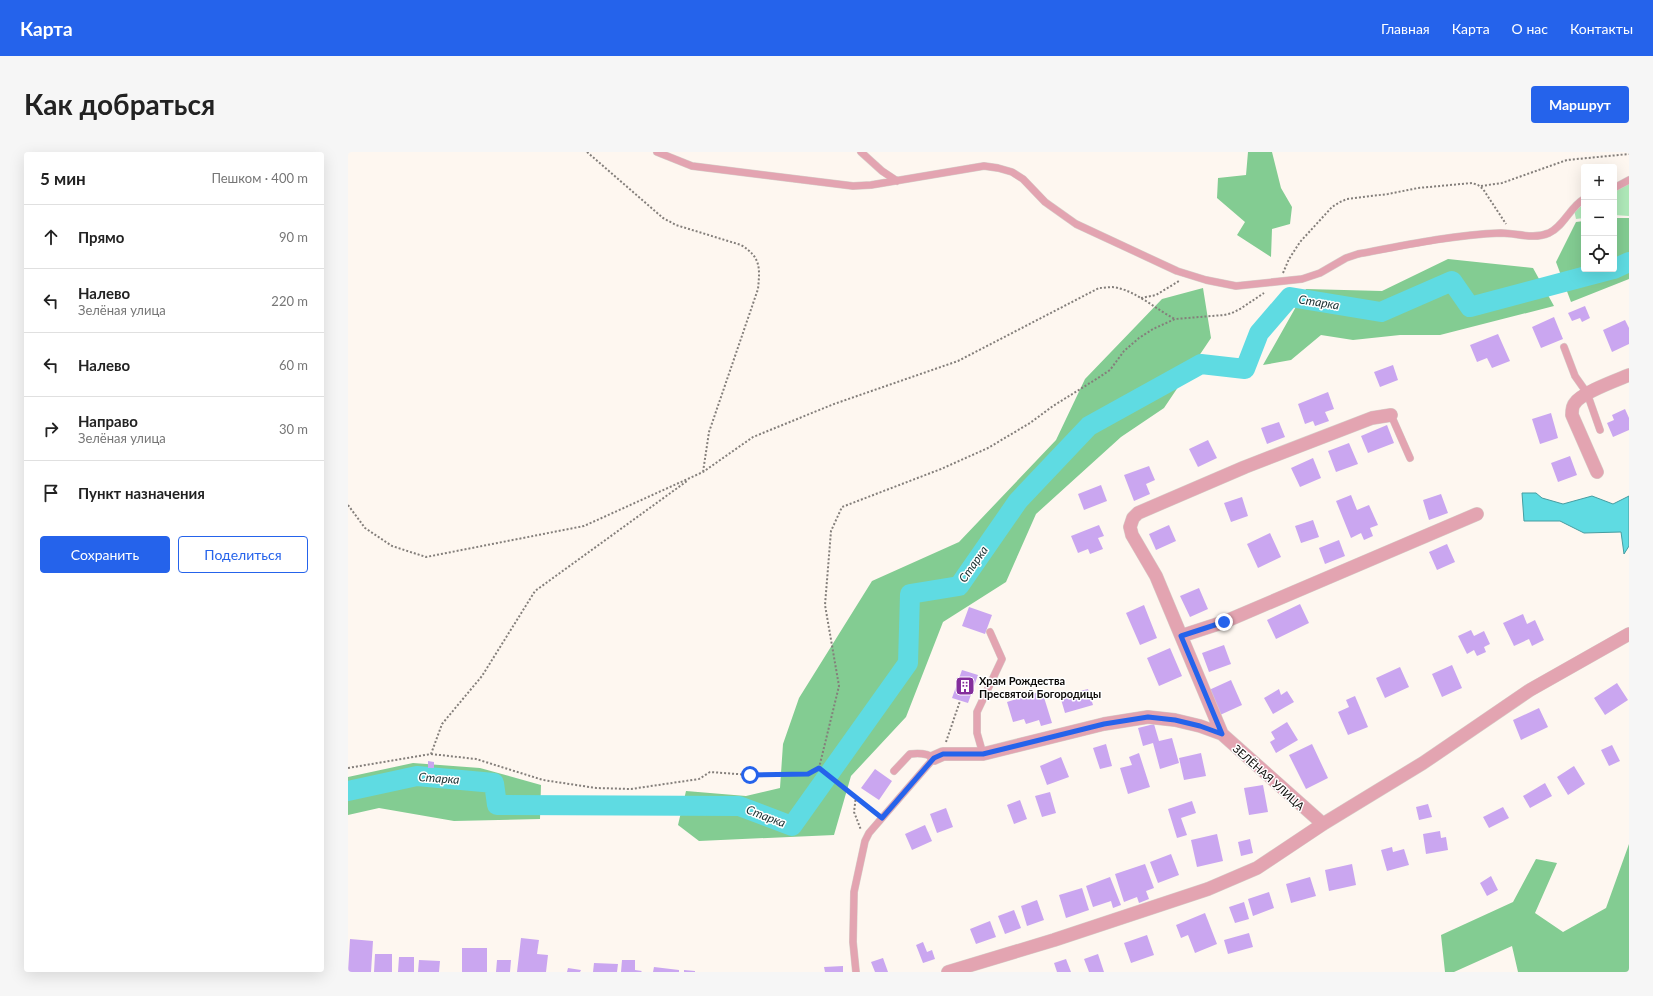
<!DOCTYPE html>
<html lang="ru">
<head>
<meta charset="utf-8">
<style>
	body { margin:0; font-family:Lato,sans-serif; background:#f6f6f6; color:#222 }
	.controls { position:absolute; right:12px; top:12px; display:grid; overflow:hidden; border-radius:4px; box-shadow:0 4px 16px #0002 }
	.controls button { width:36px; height:36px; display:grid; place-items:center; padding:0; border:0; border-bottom:1px solid #e0e0e0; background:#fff; color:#222; font:20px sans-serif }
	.stop { position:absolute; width:12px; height:12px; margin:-9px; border:3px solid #2563eb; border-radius:50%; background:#fff }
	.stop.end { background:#2563eb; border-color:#fff; box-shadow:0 1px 4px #0008 }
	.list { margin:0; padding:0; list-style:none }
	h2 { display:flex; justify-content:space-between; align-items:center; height:52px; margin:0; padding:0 16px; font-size:17px }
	h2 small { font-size:13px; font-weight:400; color:#767676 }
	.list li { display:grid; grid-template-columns:26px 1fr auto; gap:12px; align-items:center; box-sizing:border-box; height:64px; padding:0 16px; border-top:1px solid #e0e0e0 }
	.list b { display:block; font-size:15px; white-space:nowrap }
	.list p { margin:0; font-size:13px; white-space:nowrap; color:#767676 }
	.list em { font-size:13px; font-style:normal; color:#767676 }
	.actions { display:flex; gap:8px; padding:12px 16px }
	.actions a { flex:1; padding:9px 0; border:1px solid #2563eb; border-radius:4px; text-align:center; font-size:14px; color:#2563eb }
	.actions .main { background:#2563eb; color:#fff }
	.icon { flex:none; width:22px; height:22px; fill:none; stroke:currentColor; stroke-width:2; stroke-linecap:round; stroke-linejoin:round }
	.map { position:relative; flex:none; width:1281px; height:820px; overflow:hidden; border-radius:4px }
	header { display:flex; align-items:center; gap:24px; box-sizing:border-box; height:56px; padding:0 20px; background:#2563eb; color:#fff }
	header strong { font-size:19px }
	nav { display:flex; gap:22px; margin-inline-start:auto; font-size:14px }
	.intro { display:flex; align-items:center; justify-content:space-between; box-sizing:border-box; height:96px; padding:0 24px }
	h1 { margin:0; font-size:28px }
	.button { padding:10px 18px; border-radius:4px; background:#2563eb; color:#fff; font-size:14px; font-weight:700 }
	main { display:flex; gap:24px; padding:0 24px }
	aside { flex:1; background:#fff; border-radius:4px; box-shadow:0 4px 16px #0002 }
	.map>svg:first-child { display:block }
	.green { fill:#afe9b9 }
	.forest { fill:#83cc92 }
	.water { fill:#5fdbe2; stroke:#469da1 }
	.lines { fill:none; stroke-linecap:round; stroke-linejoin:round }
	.river { stroke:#5fdbe2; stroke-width:20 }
	.building { fill:#caa6f0 }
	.lane-casing { stroke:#d7d1cb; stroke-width:8 }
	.street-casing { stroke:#d7d1cb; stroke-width:14 }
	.path { stroke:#847f7b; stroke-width:2; stroke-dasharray:2 2; stroke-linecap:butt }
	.lane { stroke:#e3a4b1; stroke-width:7 }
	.street { stroke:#e3a4b1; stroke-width:13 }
	.route { stroke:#2563eb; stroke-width:5 }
	.labels { text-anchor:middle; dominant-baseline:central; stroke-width:3; stroke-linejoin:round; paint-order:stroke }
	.poi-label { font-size:11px; font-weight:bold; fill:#0d0b09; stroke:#fff; text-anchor:start }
	.street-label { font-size:11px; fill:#0d0b09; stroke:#fff }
	.water-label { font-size:12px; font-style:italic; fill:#192f30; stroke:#fff }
</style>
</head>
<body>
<header>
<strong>Карта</strong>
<nav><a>Главная</a><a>Карта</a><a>О нас</a><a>Контакты</a></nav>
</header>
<div class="intro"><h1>Как добраться</h1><a class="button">Маршрут</a></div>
<main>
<aside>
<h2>5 мин<small>Пешком · 400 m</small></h2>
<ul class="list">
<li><svg class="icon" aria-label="ahead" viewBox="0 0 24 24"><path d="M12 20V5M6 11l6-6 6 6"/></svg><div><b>Прямо</b></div><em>90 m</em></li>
<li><svg class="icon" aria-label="left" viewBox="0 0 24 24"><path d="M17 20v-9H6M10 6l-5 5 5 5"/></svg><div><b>Налево</b><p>Зелёная улица</p></div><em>220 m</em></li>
<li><svg class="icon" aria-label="left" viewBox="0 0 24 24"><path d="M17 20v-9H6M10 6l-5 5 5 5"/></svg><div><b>Налево</b></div><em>60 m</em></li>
<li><svg class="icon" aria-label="right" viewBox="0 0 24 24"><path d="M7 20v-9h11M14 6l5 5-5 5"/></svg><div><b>Направо</b><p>Зелёная улица</p></div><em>30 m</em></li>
<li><svg class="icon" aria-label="arrive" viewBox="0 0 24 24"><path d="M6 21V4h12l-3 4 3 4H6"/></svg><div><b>Пункт назначения</b></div></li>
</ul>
<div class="actions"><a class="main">Сохранить</a><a>Поделиться</a></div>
</aside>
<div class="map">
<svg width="1281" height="820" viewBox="0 0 1281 820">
	<rect width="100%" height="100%" fill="#fef7f0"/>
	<path class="green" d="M 1281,31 L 1281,64 L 1266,63 L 1266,39 Z
		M 1236,53 L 1236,66 L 1228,67 L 1226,58 Z"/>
	<path class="forest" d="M 900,0 L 924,0 L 933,36 L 944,55 L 942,72 L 924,77 L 923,105 L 889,83 L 897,70 L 869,46 L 870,26 L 898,23 Z
		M 1266,66 L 1281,66 L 1281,127 L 1223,150 L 1208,110 L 1228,70 L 1236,69 L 1236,117 L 1266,117 Z
		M 1100,107 L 1185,116 L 1206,154 L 1092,183 L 1052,183 L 1005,188 L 973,183 L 943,208 L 915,213 L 958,137 L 1034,139 Z
		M 855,136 L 863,186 L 816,256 L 773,285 L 688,362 L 658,430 L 595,470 L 558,565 L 503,624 L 486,683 L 351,689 L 330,673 L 338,639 L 398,644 L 432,636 L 435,592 L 451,546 L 524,429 L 611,390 L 708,288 L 737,227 L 814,147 Z
		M 65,611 L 132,616 L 193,633 L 192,667 L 106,669 L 31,656 L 0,663 L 0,625 Z
		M 1281,692 L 1281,820 L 1170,820 L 1164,794 L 1106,820 L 1097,820 L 1093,783 L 1165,750 L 1188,707 L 1209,711 L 1187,761 L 1215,780 L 1258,756 Z"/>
	<path class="water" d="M 1174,341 L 1188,341 L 1194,346 L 1215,352 L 1244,344 L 1265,352 L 1281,344 L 1281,394 L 1276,402 L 1273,380 L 1236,381 L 1212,369 L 1176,369 Z"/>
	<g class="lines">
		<path class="river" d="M 1266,117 L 1281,110
			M 0,639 L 69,624 L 146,631 L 149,653 L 391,654 L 444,674 L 560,511 L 562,442 L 611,434 L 670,349 L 741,274 L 853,212 L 897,217 L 911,181 L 942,145 L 1033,160 L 1104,129 L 1122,155 L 1265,117"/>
	</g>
	<path class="building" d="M 1237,154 L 1242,166 L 1234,170 L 1232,166 L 1224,169 L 1220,161 Z
		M 1206,165 L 1215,187 L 1193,196 L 1184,175 Z
		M 1277,168 L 1281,176 L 1281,192 L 1264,200 L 1255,178 Z
		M 1150,182 L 1162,209 L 1144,216 L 1139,206 L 1129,210 L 1122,193 Z
		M 1045,213 L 1050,228 L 1032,235 L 1026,220 Z
		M 980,240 L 986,257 L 977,260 L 981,269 L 967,274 L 965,269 L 957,272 L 950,252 Z
		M 1277,257 L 1281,266 L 1281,278 L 1265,285 L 1259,271 L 1266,268 L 1264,263 Z
		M 1203,261 L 1210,286 L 1192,292 L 1184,267 Z
		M 931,270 L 937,285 L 919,292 L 913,276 Z
		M 1039,273 L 1046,291 L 1020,301 L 1013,284 Z
		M 860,288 L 869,306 L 850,315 L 841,297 Z
		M 1001,291 L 1010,312 L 988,320 L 980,299 Z
		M 1222,304 L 1229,323 L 1210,330 L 1203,311 Z
		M 965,306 L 973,326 L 952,335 L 943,316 Z
		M 801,314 L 807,328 L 798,332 L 802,342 L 786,349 L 776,323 Z
		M 753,333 L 759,349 L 736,358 L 730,342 Z
		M 1093,342 L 1100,361 L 1081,368 L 1075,348 Z
		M 1003,343 L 1009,358 L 1021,353 L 1030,373 L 1022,376 L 1025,384 L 1016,388 L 1013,381 L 1003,386 L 988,349 Z
		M 894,345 L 900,364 L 883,370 L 876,351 Z
		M 965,368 L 971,385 L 953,391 L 947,374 Z
		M 751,373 L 756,384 L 750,386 L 755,397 L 742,402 L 740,397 L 730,401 L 723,384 Z
		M 821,373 L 828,389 L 808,398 L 801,382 Z
		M 922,381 L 933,405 L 910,416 L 899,392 Z
		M 991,388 L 997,404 L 977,412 L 971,396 Z
		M 1099,392 L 1107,410 L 1089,418 L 1081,400 Z
		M 851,436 L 860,457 L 842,465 L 832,444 Z
		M 952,452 L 961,471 L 928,487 L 919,468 Z
		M 796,453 L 809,486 L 792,493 L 778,461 Z
		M 621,455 L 644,463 L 637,482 L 614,474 Z
		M 1175,462 L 1179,472 L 1187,468 L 1196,488 L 1184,494 L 1181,487 L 1166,494 L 1155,471 Z
		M 1123,478 L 1126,484 L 1136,479 L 1142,492 L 1136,495 L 1138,500 L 1129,504 L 1126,498 L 1119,502 L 1110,484 Z
		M 876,493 L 883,512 L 861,520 L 854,501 Z
		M 822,496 L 834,524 L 811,534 L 799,506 Z
		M 1104,513 L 1114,536 L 1094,545 L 1084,522 Z
		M 1052,515 L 1061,535 L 1037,546 L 1028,526 Z
		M 614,518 L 630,523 L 620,551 L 604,546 Z
		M 883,528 L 894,553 L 872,563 L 861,538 Z
		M 1269,531 L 1280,548 L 1257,563 L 1246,546 Z
		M 740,537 L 745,553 L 717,561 L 712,544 Z
		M 931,537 L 933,543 L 939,539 L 946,550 L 925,562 L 916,546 Z
		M 694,539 L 704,571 L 693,574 L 691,568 L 678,572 L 676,567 L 665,570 L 659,550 Z
		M 1007,544 L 1020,575 L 1000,583 L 990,560 L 1001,555 L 998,548 Z
		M 1191,556 L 1200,575 L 1173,588 L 1165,568 Z
		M 939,570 L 950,588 L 928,601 L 922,590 L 927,587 L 923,580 Z
		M 806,572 L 811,589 L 824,586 L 831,611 L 812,617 L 805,591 L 795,594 L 790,576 Z
		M 758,592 L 764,614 L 752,617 L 745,596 Z
		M 964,592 L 980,626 L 958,637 L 941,603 Z
		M 1264,593 L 1272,609 L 1261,614 L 1253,598 Z
		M 791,601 L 802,635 L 780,642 L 772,616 L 784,613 L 781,605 Z
		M 853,601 L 858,624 L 836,628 L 831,606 Z
		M 713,605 L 721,625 L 699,633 L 692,614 Z
		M 80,609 L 86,610 L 86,616 L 80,616 Z
		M 1226,614 L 1237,632 L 1220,643 L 1209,625 Z
		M 527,617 L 544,629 L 531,648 L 513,636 Z
		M 1197,631 L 1204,644 L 1182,656 L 1175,644 Z
		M 915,633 L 920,660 L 901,663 L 896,636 Z
		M 702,640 L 708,661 L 694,665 L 687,644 Z
		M 672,648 L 679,667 L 666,672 L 659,653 Z
		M 844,649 L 848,661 L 833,666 L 839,683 L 829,686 L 820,657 Z
		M 1080,652 L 1084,665 L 1071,668 L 1068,655 Z
		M 1155,655 L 1161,666 L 1141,676 L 1135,665 Z
		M 598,656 L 605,675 L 589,681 L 582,662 Z
		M 577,673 L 584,689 L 564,698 L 557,682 Z
		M 1092,679 L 1093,686 L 1098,685 L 1100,698 L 1078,702 L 1075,682 Z
		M 869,682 L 875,709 L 849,715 L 843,688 Z
		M 902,687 L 905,701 L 893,704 L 890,690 Z
		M 1044,695 L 1045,700 L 1056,697 L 1061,713 L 1039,719 L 1033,698 Z
		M 823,702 L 831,723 L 810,731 L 802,710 Z
		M 797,712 L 806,736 L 798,739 L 801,747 L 791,751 L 789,745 L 776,750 L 767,722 Z
		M 1004,712 L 1008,733 L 981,739 L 977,718 Z
		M 1143,724 L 1150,738 L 1139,744 L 1132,731 Z
		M 762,725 L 773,753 L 765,756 L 763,749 L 745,755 L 738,734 Z
		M 962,725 L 968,744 L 943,751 L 938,732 Z
		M 734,736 L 741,758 L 718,766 L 711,743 Z
		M 921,740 L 926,756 L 905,764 L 900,747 Z
		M 689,748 L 696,768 L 679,774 L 673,754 Z
		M 896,750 L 901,767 L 887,771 L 881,755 Z
		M 666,758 L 673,776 L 657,782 L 650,764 Z
		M 857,761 L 869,792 L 847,801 L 840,783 L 833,786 L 828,773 Z
		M 642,769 L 648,785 L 628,792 L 622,777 Z
		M 901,781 L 905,795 L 880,802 L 876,788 Z
		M 799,783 L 806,803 L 783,811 L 776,791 Z
		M 173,786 L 191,788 L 189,802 L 200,803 L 198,820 L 169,820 Z
		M 2,787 L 25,789 L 23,820 L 0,820 Z
		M 575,790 L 579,800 L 584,798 L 587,807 L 575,811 L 568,793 Z
		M 114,796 L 139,796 L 139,820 L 114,820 Z
		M 27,802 L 44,802 L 44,820 L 26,820 Z
		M 750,802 L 756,820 L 741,820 L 736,807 Z
		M 51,805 L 66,805 L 66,820 L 50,820 Z
		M 535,806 L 540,820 L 527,820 L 523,810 Z
		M 718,807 L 723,820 L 709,820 L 706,811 Z
		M 71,808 L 92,809 L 91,820 L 70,820 Z
		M 149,808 L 163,808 L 162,820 L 148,820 Z
		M 274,808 L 287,808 L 287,818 L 294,819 L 293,820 L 273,820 Z
		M 246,811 L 270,812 L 269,820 L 245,820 Z
		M 495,814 L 495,820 L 477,820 L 476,815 Z
		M 306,815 L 331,818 L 331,820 L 305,820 Z
		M 220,816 L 233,818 L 232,820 L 219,820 Z
		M 336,818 L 347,819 L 347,820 L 336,820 Z"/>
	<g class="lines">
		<defs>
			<path id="lane" d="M 309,0 L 344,14 L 505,34 L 523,33 L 636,14 L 650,16 L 664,20 L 675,27 L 697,50 L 728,72 L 829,119 L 858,128 L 888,134 L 954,127 L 972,121 L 998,106 L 1010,102 C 1057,93 1104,83 1153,81 C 1169,81 1185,88 1201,81 C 1216,74 1222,55 1236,47
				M 513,0 L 534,19 L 549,29
				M 1266,36 L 1281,28
				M 1216,195 L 1227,224 L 1239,241 L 1252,278
				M 1043,263 L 1062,306
				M 635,602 L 629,581 L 629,560 L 654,507 L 642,480
				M 508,820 L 505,790 L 506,740 L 517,689 L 521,681 L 586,606 C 579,601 570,601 562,602 L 546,619"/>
			<path id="street" d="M 1249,320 L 1224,263 C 1224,259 1224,254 1227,251 C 1233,241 1269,228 1281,223
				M 833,484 L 876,470 L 1129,362
				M 874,582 L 808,424 L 784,383 L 782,375 L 785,366 L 790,361 L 897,315 L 1024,266 L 1043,263
				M 586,606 L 595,602 L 635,602 L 756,572 L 800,565 L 827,568 L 852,574 L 874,582 L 975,672
				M 600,820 L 706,788 L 860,737 L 909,716 L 975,672 L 1075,611 L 1182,538 L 1281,482"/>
		</defs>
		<use href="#lane" class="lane-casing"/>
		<use href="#street" class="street-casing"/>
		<path class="path" d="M 239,0 L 315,66 L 328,73 L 393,93 C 413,105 412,116 410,137 L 361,280 L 355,320
			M 1133,34 L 1154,31 L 1219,8 L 1281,2
			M 935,121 L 941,107 L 952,90 L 984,55 L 992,50 L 999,47 L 1040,42 L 1070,36 L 1124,31 L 1130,33 L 1135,37 L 1158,72
			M 793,146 L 808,143 L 831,129
			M 0,353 L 17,376 L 44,394 L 78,405 L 236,374 L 355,320 L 405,285 L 486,252 L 610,209 L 751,136 C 757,136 764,134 770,136 C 789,140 809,158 827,167
			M 598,590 L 612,549
			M 83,602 L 128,607 L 195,628 L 248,636 L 283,637 L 351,627 L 362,620 L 402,623 L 460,622 L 471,616 L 491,534 L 477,453 L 483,379 L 494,355 L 593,317 L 640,296 L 682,271 L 705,254 L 750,226 L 762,218 L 776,199 L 791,186 L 805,177 L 827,167 L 876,163 L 884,161 L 892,157 L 916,141
			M 0,616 L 83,602 L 94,572 L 134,524 L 187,439 L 339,329
			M 471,616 L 528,661
			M 508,644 L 506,660 L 513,678"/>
		<use href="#lane" class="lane"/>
		<use href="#street" class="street"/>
	</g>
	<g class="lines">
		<path class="route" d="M 402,623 L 460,622 L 471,616 L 534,666 L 586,606 L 595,602 L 635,602 L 756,572 L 800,565 L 827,568 L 852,574 L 874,582 L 833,484 L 876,470"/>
	</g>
	<defs>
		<symbol id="building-square" viewBox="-11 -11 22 22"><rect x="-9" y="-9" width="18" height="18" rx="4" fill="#842e9c" stroke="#fff"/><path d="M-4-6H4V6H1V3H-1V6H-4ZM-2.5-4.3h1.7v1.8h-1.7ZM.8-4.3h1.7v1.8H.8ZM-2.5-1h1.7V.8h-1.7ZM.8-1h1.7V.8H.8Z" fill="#fff"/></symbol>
	</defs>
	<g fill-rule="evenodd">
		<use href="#building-square" x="606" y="523" width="22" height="22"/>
	</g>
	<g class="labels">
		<g class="poi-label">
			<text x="631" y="528">Храм Рождества<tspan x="631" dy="13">Пресвятой Богородицы</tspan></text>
		</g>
		<g class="street-label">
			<text transform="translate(921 625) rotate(42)">ЗЕЛЁНАЯ УЛИЦА</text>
		</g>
		<g class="water-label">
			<text transform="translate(971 150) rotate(9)">Старка</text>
			<text transform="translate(625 412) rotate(-55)">Старка</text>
			<text transform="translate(91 626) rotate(4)">Старка</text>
			<text transform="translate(418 664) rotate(21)">Старка</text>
		</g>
	</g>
</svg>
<div class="controls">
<button>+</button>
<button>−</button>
<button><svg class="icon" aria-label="locate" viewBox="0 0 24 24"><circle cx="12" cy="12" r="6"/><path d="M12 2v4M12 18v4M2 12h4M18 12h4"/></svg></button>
</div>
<div class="stop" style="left:402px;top:623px"></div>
<div class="stop end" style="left:876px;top:470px"></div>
</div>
</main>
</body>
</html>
